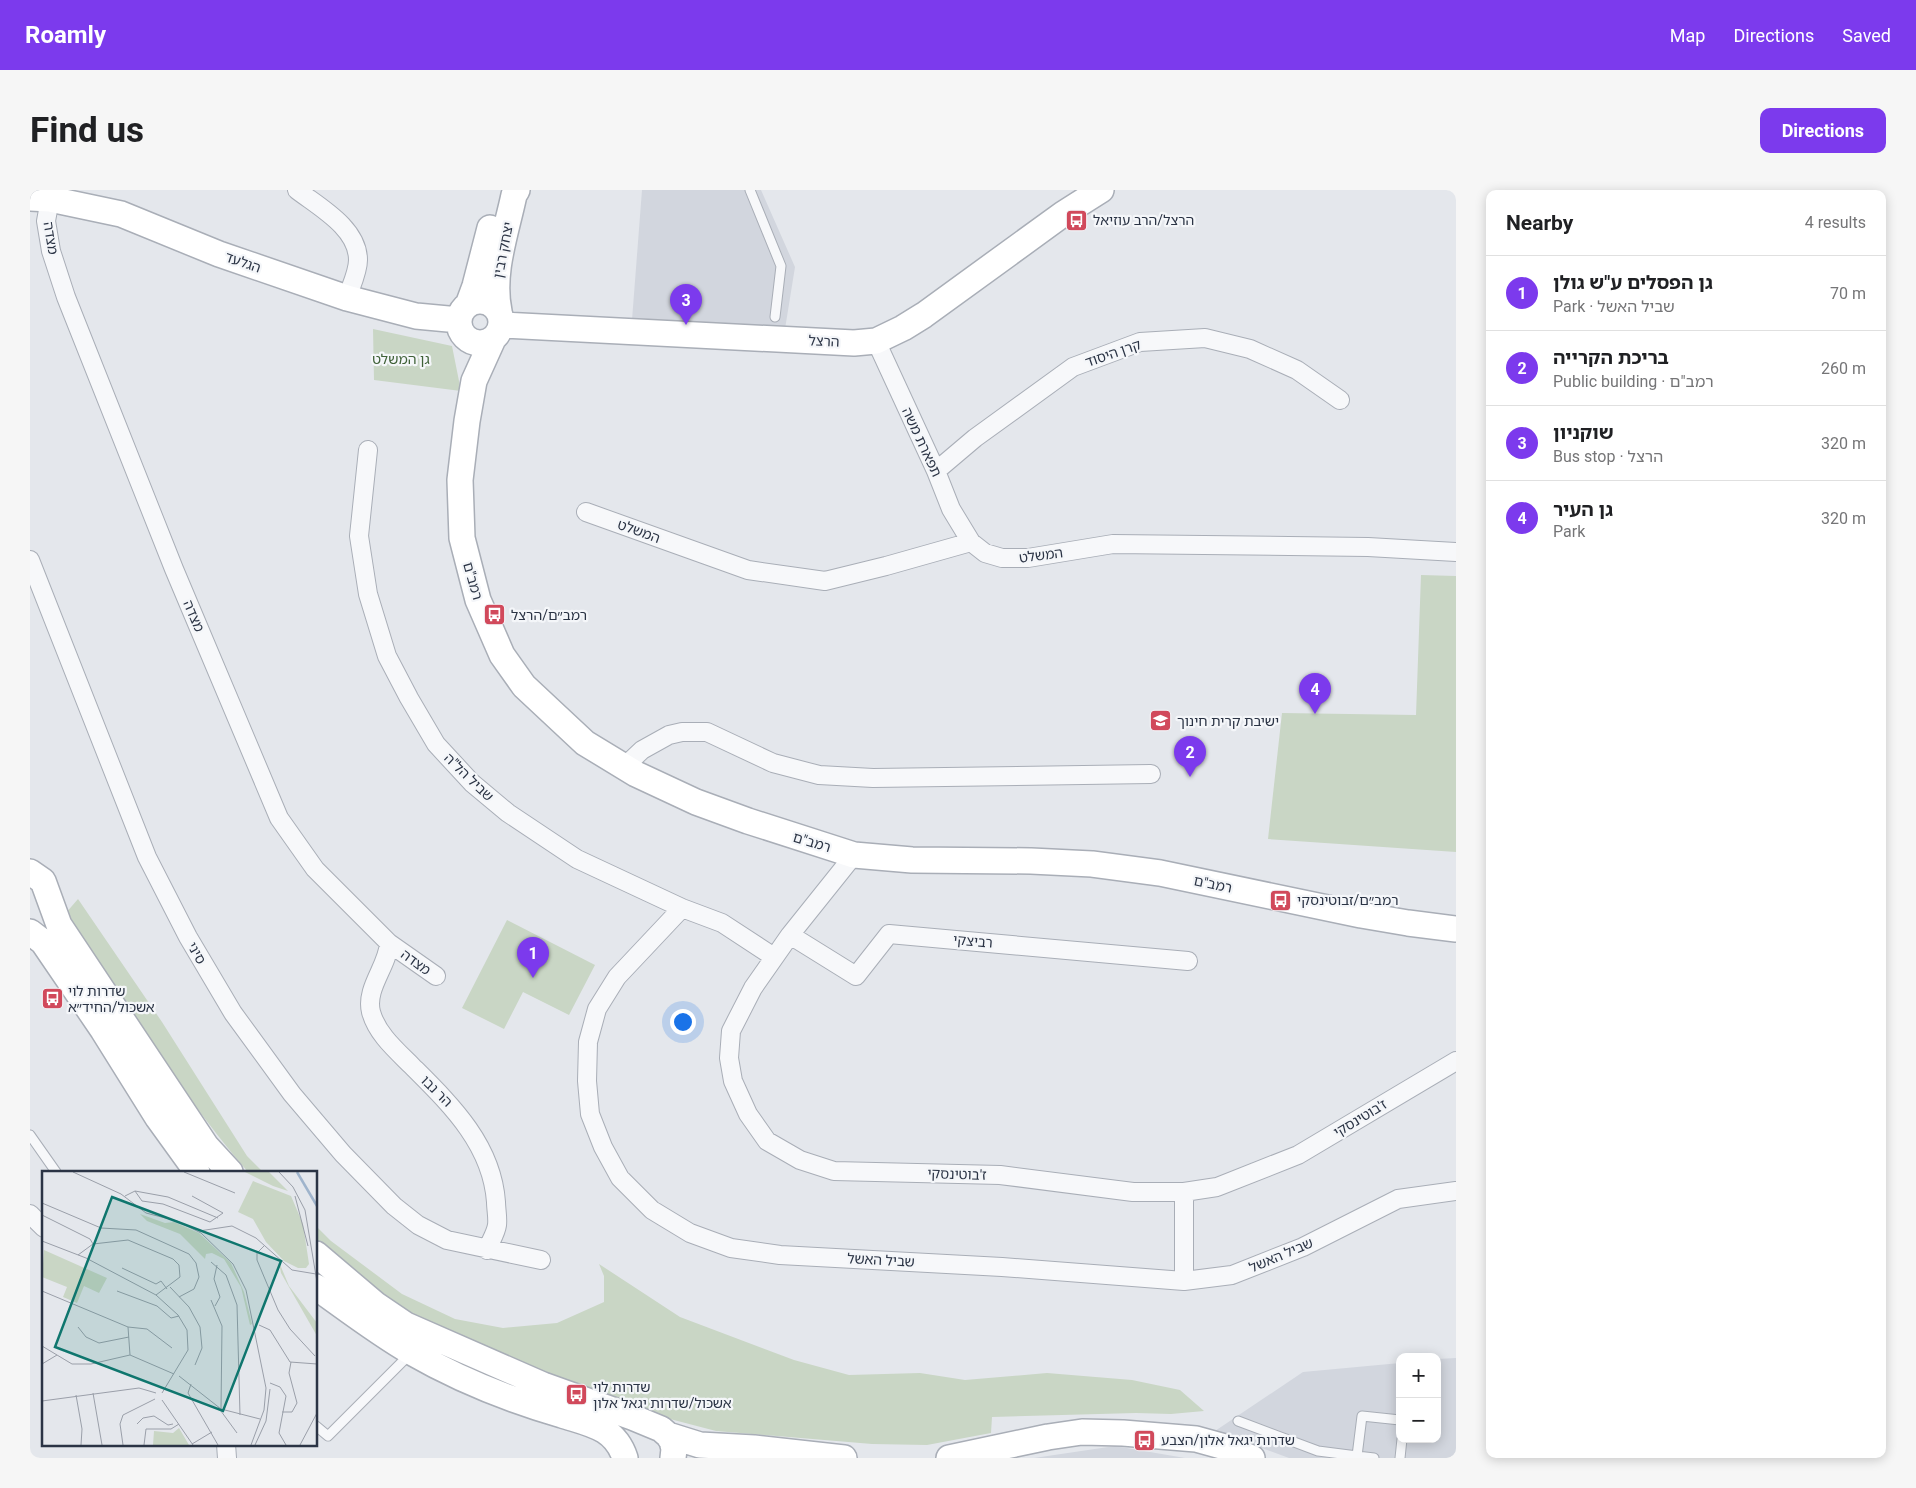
<!DOCTYPE html>
<html lang="en">
<head>
<meta charset="utf-8">
<style>
	body { margin:0; font-family:Roboto,"Noto Sans Hebrew",sans-serif; background:#f6f6f6; color:#202124 }
	.controls { position:absolute; right:15px; bottom:15px; display:grid; overflow:hidden; border-radius:10px; box-shadow:0 2px 12px #0003 }
	.controls button { width:45px; height:45px; display:grid; place-items:center; padding:0; border:0; border-bottom:1px solid #e0e0e0; background:#fff; color:#202124; font:25px sans-serif }
	.you { position:absolute; left:652px; top:831px; width:18px; height:18px; margin:-12px; border:4px solid #fff; border-radius:50%; background:#1a73e8; box-shadow:0 0 0 8px #1a73e833 }
	.badge { display:grid; place-items:center; width:32px; height:32px; border-radius:50%; background:#7c3aed; color:#fff; font-size:16px; font-weight:700 }
	.pin { position:absolute; translate:-50% -41px; filter:drop-shadow(0 1px 2px #0008) }
	.pin::after { content:''; position:absolute; top:26px; width:18px; height:15px; background:inherit; clip-path:polygon(0 0,100% 0,50% 100%) }
	.list { margin:0; padding:0; list-style:none }
	h2 { display:flex; justify-content:space-between; align-items:center; height:65px; margin:0; padding:0 20px; font-size:21px }
	h2 small { font-size:16px; font-weight:400; color:#757577 }
	.list li { display:grid; grid-template-columns:32px 1fr auto; gap:15px; align-items:center; box-sizing:border-box; height:75px; padding:0 20px; border-top:1px solid #e0e0e0 }
	.list b { display:block; font-size:19px; white-space:nowrap }
	.list p { margin:0; font-size:16px; white-space:nowrap; color:#757577 }
	.list em { font-size:16px; font-style:normal; color:#757577 }
	.map { position:relative; flex:none; width:1426px; height:1268px; overflow:hidden; border-radius:10px }
	header { display:flex; align-items:center; gap:30px; box-sizing:border-box; height:70px; padding:0 25px; background:#7c3aed; color:#fff }
	header strong { font-size:24px }
	nav { display:flex; gap:28px; margin-inline-start:auto; font-size:18px }
	.intro { display:flex; align-items:center; justify-content:space-between; box-sizing:border-box; height:120px; padding:0 30px }
	h1 { margin:0; font-size:35px }
	.button { padding:12px 22px; border-radius:10px; background:#7c3aed; color:#fff; font-size:18px; font-weight:700 }
	main { display:flex; gap:30px; padding:0 30px }
	aside { flex:1; background:#fff; border-radius:10px; box-shadow:0 2px 12px #0003 }
	.map>svg:first-child { display:block }
	.built { fill:#d2d6de }
	.green { fill:#c9d6c5 }
	.lines { fill:none; stroke-linecap:round; stroke-linejoin:round }
	.lane-casing { stroke:#a9aeb7; stroke-width:11 }
	.street-casing { stroke:#a9aeb7; stroke-width:20 }
	.secondary-casing { stroke:#a9aeb7; stroke-width:28 }
	.lane { stroke:#f7f8fa; stroke-width:9 }
	.street { stroke:#f7f8fa; stroke-width:18 }
	.secondary { stroke:#fff; stroke-width:25 }
	.labels { text-anchor:middle; dominant-baseline:central; stroke-width:4.5; stroke-linejoin:round; paint-order:stroke }
	.poi-label { font-size:14px; fill:#2b3445; stroke:#f4f6f9; text-anchor:start }
	.street-label { font-size:14px; fill:#2b3445; stroke:#f4f6f9 }
	.park-label { font-size:14px; fill:#3f6138; stroke:#f4f6f9 }
	.inset-river { fill:none; stroke:#9fb4cc; stroke-width:2.5 }
	.inset-road { fill:none; stroke:#9a9fa9; stroke-width:1 }
	.view { fill:#0f766e; fill-opacity:0.15; stroke:#0f766e; stroke-width:2.5 }
	.inset-edge { fill:none; stroke:#2b3445; stroke-width:2.5 }
</style>
</head>
<body>
<header>
<strong>Roamly</strong>
<nav><a>Map</a><a>Directions</a><a>Saved</a></nav>
</header>
<div class="intro"><h1>Find us</h1><a class="button">Directions</a></div>
<main>
<div class="map">
<svg width="1426" height="1268" viewBox="0 0 1426 1268">
	<rect width="100%" height="100%" fill="#e4e7ec"/>
	<path class="built" d="M 612,0 L 731,0 L 765,77 L 755,139 L 602,130 Z
		M 1426,1168 L 1426,1268 L 1259,1268 L 1185,1241 L 1273,1182 L 1370,1173 L 1370,1249 L 1407,1249 L 1407,1169 Z
		M 1085,1256 L 1155,1268 L 1004,1268 Z"/>
	<path class="green" d="M 343,139 L 422,156 L 431,201 L 344,190 Z
		M 1391,385 L 1426,386 L 1426,662 L 1238,649 L 1252,523 L 1386,525 Z
		M 48,709 L 132,832 L 217,966 L 233,982 L 218,982 C 149,902 94,812 35,724 Z
		M 477,730 L 565,775 L 539,825 L 493,802 L 474,839 L 432,818 Z
		M 286,1036 L 301,1051 L 372,1104 L 425,1129 L 473,1138 L 527,1133 L 574,1112 L 574,1086 L 569,1074 L 650,1127 L 764,1170 L 819,1185 L 890,1183 L 935,1190 L 1017,1183 L 1102,1190 L 1150,1200 L 1174,1221 L 1141,1224 L 1106,1223 L 962,1227 L 961,1243 L 897,1255 L 842,1254 L 686,1241 L 640,1229 L 506,1183 L 367,1117 L 286,1054 Z"/>
	<g class="lines">
		<defs>
			<path id="lane" d="M 720,0 L 751,76 L 745,127
				M 0,945 L 26,982
				M 1208,1231 L 1288,1261 L 1327,1266
				M 286,1236 L 298,1246 L 380,1164
				M 1344,1268 L 1327,1266 L 1332,1226 L 1370,1230
				M 1370,1268 L 1372,1249"/>
			<path id="street" d="M 267,0 C 289,17 328,38 328,70 C 328,82 321,96 317,108
				M 20,9 L 16,31 L 21,61 L 36,107 L 144,379 L 249,628 L 285,679 L 359,753 L 406,786
				M 846,151 L 906,281 L 921,319 L 941,352 L 955,363 L 972,368 L 998,368 L 1083,354 L 1338,357 L 1426,362
				M 338,260 L 329,346 L 338,404 L 357,466 L 379,508 L 406,554 L 442,593 L 478,623 L 547,669 L 652,718 L 692,733 L 744,767
				M 906,281 L 945,248 L 1043,177 L 1110,152 L 1175,148 L 1220,159 L 1267,180 L 1310,210
				M 556,322 L 718,380 L 795,391 L 856,376 L 941,352
				M 0,370 L 117,667 L 158,747 L 203,823 L 262,904 L 313,964 L 364,1016 L 388,1035 L 417,1050 L 511,1070
				M 594,577 L 612,560 L 639,545 L 652,542 L 677,542 L 743,573 L 789,585 L 843,588 L 1121,584
				M 824,665 L 760,745 L 723,798 L 701,841 L 699,868 L 703,891 L 718,924 L 737,951 L 770,970 L 804,981 L 970,985 L 1103,1002 L 1154,1002 L 1187,997 L 1268,965 L 1426,871
				M 652,718 L 587,787 L 567,819 L 558,852 L 557,891 L 560,924 L 573,957 L 590,988 L 622,1020 L 660,1043 L 701,1058 L 750,1065 L 972,1077 L 1154,1091 L 1202,1085 L 1273,1057 L 1368,1009 L 1426,1001
				M 760,745 L 826,786 L 859,744 L 1158,771
				M 359,753 C 358,776 335,798 341,822 C 347,844 366,860 382,876 C 420,914 462,954 466,1012 C 466,1019 468,1028 467,1035 C 466,1043 460,1052 457,1060
				M 1154,1002 L 1154,1091
				M 0,1024 L 14,1038
				M 196,1254 L 197,1268"/>
			<path id="secondary" d="M 0,8 L 20,9 L 91,24 L 189,64 L 317,108 L 386,126 L 429,130
				M429 132a21 21 0 1 1 42 0a21 21 0 1 1-42 0Z
				M 438,115 L 445,96 L 460,38
				M 469,121 C 461,83 476,43 484,5 L 487,0
				M 472,135 L 824,153 L 846,151 L 873,138 L 894,125 L 1033,24 L 1071,0
				M 463,149 L 444,191 L 437,231 L 430,290 L 432,348 L 448,410 L 472,465 L 494,496 L 555,553 L 606,584 L 666,612 L 718,631 L 824,665 L 882,670 L 1001,671 L 1062,674 L 1130,683 L 1331,725 L 1378,733 L 1426,739
				M 0,682 L 13,691 L 29,735 L 176,956 L 200,982
				M 0,742 L 13,752 L 73,840 L 128,928 L 167,982
				M 286,1064 L 345,1114 L 376,1135 L 513,1195 L 602,1227 L 631,1239 L 638,1245 L 642,1251 L 644,1259 L 643,1268
				M 286,1097 C 317,1119 348,1143 381,1162 C 428,1189 480,1210 532,1225 C 560,1234 585,1237 595,1268
				M 638,1245 L 670,1255 L 724,1258 L 814,1268
				M 919,1268 L 1018,1247 L 1052,1242 L 1093,1243 L 1166,1249 L 1195,1257 L 1222,1268"/>
		</defs>
		<use href="#lane" class="lane-casing"/>
		<use href="#street" class="street-casing"/>
		<use href="#secondary" class="secondary-casing"/>
		<use href="#lane" class="lane"/>
		<use href="#street" class="street"/>
		<use href="#secondary" class="secondary"/>
	</g>
	<defs>
		<symbol id="bus-square" viewBox="-11 -11 22 22"><rect x="-9" y="-9" width="18" height="18" rx="4" fill="#d1495b" stroke="#f4f6f9"/><path d="M-5-6H5V4H4V6H2V4H-2V6H-4V4H-5ZM-3.5-4V0h7V-4ZM-3.5 1.2v1.5H-2V1.2ZM2 1.2v1.5H3.5V1.2Z" fill="#fff"/></symbol>
		<symbol id="school-square" viewBox="-11 -11 22 22"><rect x="-9" y="-9" width="18" height="18" rx="4" fill="#d1495b" stroke="#f4f6f9"/><path d="M0-5L7-2L0 1L-7-2ZM-4 1L0 2.5L4 1V4Q0 6-4 4Z" fill="#fff"/></symbol>
	</defs>
	<g fill-rule="evenodd">
		<use href="#bus-square" x="1034" y="18" width="25" height="25"/>
		<use href="#bus-square" x="452" y="412" width="25" height="25"/>
		<use href="#school-square" x="1118" y="518" width="25" height="25"/>
		<use href="#bus-square" x="1238" y="698" width="25" height="25"/>
		<use href="#bus-square" x="10" y="796" width="25" height="25"/>
		<use href="#bus-square" x="534" y="1192" width="25" height="25"/>
		<use href="#bus-square" x="1102" y="1238" width="25" height="25"/>
	</g>
	<g class="labels">
		<g class="poi-label">
			<text x="1063" y="30">הרצל/הרב עוזיאל</text>
			<text x="481" y="425">רמב״ם/הרצל</text>
			<text x="1147" y="531">ישיבת קרית חינוך</text>
			<text x="1267" y="710">רמב״ם/זבוטינסקי</text>
			<text x="38" y="801">שדרות לוי<tspan x="38" dy="16">אשכול/החיד״א</tspan></text>
			<text x="563" y="1197">שדרות לוי<tspan x="563" dy="16">אשכול/שדרות יגאל אלון</tspan></text>
			<text x="1131" y="1250">שדרות יגאל אלון/הצבע</text>
		</g>
		<g class="street-label">
			<text transform="translate(21 48) rotate(81)">מצדה</text>
			<text transform="translate(473 60) rotate(-79)">יצחק רבין</text>
			<text transform="translate(213 72) rotate(19)">הגלעד</text>
			<text transform="translate(794 151) rotate(3)">הרצל</text>
			<text transform="translate(1083 163) rotate(-19)">קרן היסוד</text>
			<text transform="translate(892 252) rotate(65)">תפארת משה</text>
			<text transform="translate(609 341) rotate(20)">המשלט</text>
			<text transform="translate(1011 365) rotate(-7)">המשלט</text>
			<text transform="translate(443 391) rotate(74)">רמב"ם</text>
			<text transform="translate(164 426) rotate(67)">מצדה</text>
			<text transform="translate(439 587) rotate(44)">שביל הל"ה</text>
			<text transform="translate(782 652) rotate(17)">רמב"ם</text>
			<text transform="translate(1183 694) rotate(12)">רמב"ם</text>
			<text transform="translate(943 751) rotate(5)">רביצקי</text>
			<text transform="translate(167 763) rotate(60)">סיני</text>
			<text transform="translate(386 772) rotate(36)">מצדה</text>
			<text transform="translate(407 901) rotate(45)">הר נבו</text>
			<text transform="translate(1330 928) rotate(-31)">ז'בוטינסקי</text>
			<text transform="translate(927 984) rotate(2)">ז'בוטינסקי</text>
			<text transform="translate(1251 1065) rotate(-23)">שביל האשל</text>
			<text transform="translate(851 1070) rotate(3)">שביל האשל</text>
		</g>
		<g class="park-label">
			<text x="371" y="169">גן המשלט</text>
		</g>
	</g>
	<g transform="translate(12 981)">
		<rect width="275" height="275" fill="#e4e7ec"/>
		<path d="M 203,1 L 227,1 L 246,20 L 231,15 ZM 211,10 L 249,25 L 261,53 L 267,93 L 264,97 L 256,97 L 242,90 L 224,71 L 211,48 L 196,41 ZM 98,43 L 123,52 L 132,51 L 157,62 L 189,92 L 202,121 L 210,153 L 208,154 L 199,116 L 182,88 L 170,82 L 164,83 L 163,88 L 138,63 L 105,50 ZM 2,79 L 65,107 L 57,122 L 42,115 L 35,132 L 21,126 L 25,116 L 0,106 ZM 237,91 L 247,115 L 275,152 L 275,165 L 239,102 ZM 137,257 L 147,274 L 111,274 L 112,260 L 131,262 Z" fill="#c9d6c5"/>
		<path class="inset-river" d="M 255,1 L 275,35"/>
		<path class="inset-road" d="M 31,1 L 79,23 L 104,42 L 135,50 L 159,62 L 191,93 L 204,119 L 224,217 L 222,239 L 209,274M 142,1 L 193,22M 237,1 L 251,16 L 263,39 L 275,111M 93,20 L 126,26 L 176,47M 83,25 L 93,20 L 100,30 L 121,33 L 168,51 L 181,42 L 150,25M 253,25 L 266,75M 0,32 L 59,57 L 94,59 L 147,83 L 154,92 L 157,106 L 152,118 L 137,126M 0,44 L 48,68 L 51,73M 157,60 L 190,55 L 214,67 L 250,99 L 274,103M 0,70 L 44,87 L 114,124 L 136,144 L 145,159 L 146,179 L 120,222M 222,75 L 215,82 L 215,89 L 236,139 L 248,158 L 273,185M 36,84 L 51,73 L 86,69 L 131,88 L 137,94 L 138,106 L 114,124M 169,91 L 184,104 L 195,134 L 198,244M 80,97 L 114,113 L 119,110 L 125,118M 128,116 L 147,136 L 158,156 L 160,177 L 153,194M 0,120 L 86,156 L 105,158 L 130,177M 75,120 L 115,135 L 129,147 L 137,145M 169,129 L 180,155 L 179,238M 173,135 L 178,126 L 172,108 L 175,94M 217,154 L 228,159 L 248,191 L 275,193M 36,156 L 44,166 L 57,172 L 87,166M 86,156 L 88,184M 0,175 L 30,193 L 49,193 L 88,184 L 132,203M 0,193 L 15,184M 137,205 L 179,238 L 218,248M 228,212 L 238,216 L 244,225 L 237,262 L 244,274M 149,213 L 146,222 L 176,274M 51,222 L 60,274M 34,224 L 40,258 L 39,274M 120,229 L 151,274M 0,230 L 97,217 L 114,222M 176,236 L 195,262M 240,241 L 250,241 L 255,232 L 247,202 L 249,191M 95,253 L 101,247 L 112,245 L 126,254 L 131,253M 150,273 L 170,261M 81,274 L 78,253 L 81,244 L 113,228M 102,274 L 104,258 L 129,258 L 137,253M 213,274 L 224,250 L 228,218M 258,274 L 275,242"/>
		<path class="view" d="M 70,26 L 239,90 L 181,240 L 13,176 Z"/>
		<rect width="275" height="275" class="inset-edge"/>
	</g>
</svg>
<div class="controls">
<button>+</button>
<button>−</button>
</div>
<div class="you"></div>
<div class="pin badge" style="left:503px;top:788px">1</div>
<div class="pin badge" style="left:1160px;top:587px">2</div>
<div class="pin badge" style="left:656px;top:135px">3</div>
<div class="pin badge" style="left:1285px;top:524px">4</div>
</div>
<aside>
<h2>Nearby<small>4 results</small></h2>
<ul class="list">
<li><span class="badge">1</span><div><b>גן הפסלים ע&quot;ש גולן</b><p>Park · שביל האשל</p></div><em>70 m</em></li>
<li><span class="badge">2</span><div><b>בריכת הקרייה</b><p>Public building · רמב&quot;ם</p></div><em>260 m</em></li>
<li><span class="badge">3</span><div><b>שוקניון</b><p>Bus stop · הרצל</p></div><em>320 m</em></li>
<li><span class="badge">4</span><div><b>גן העיר</b><p>Park</p></div><em>320 m</em></li>
</ul>
</aside>
</main>
</body>
</html>
